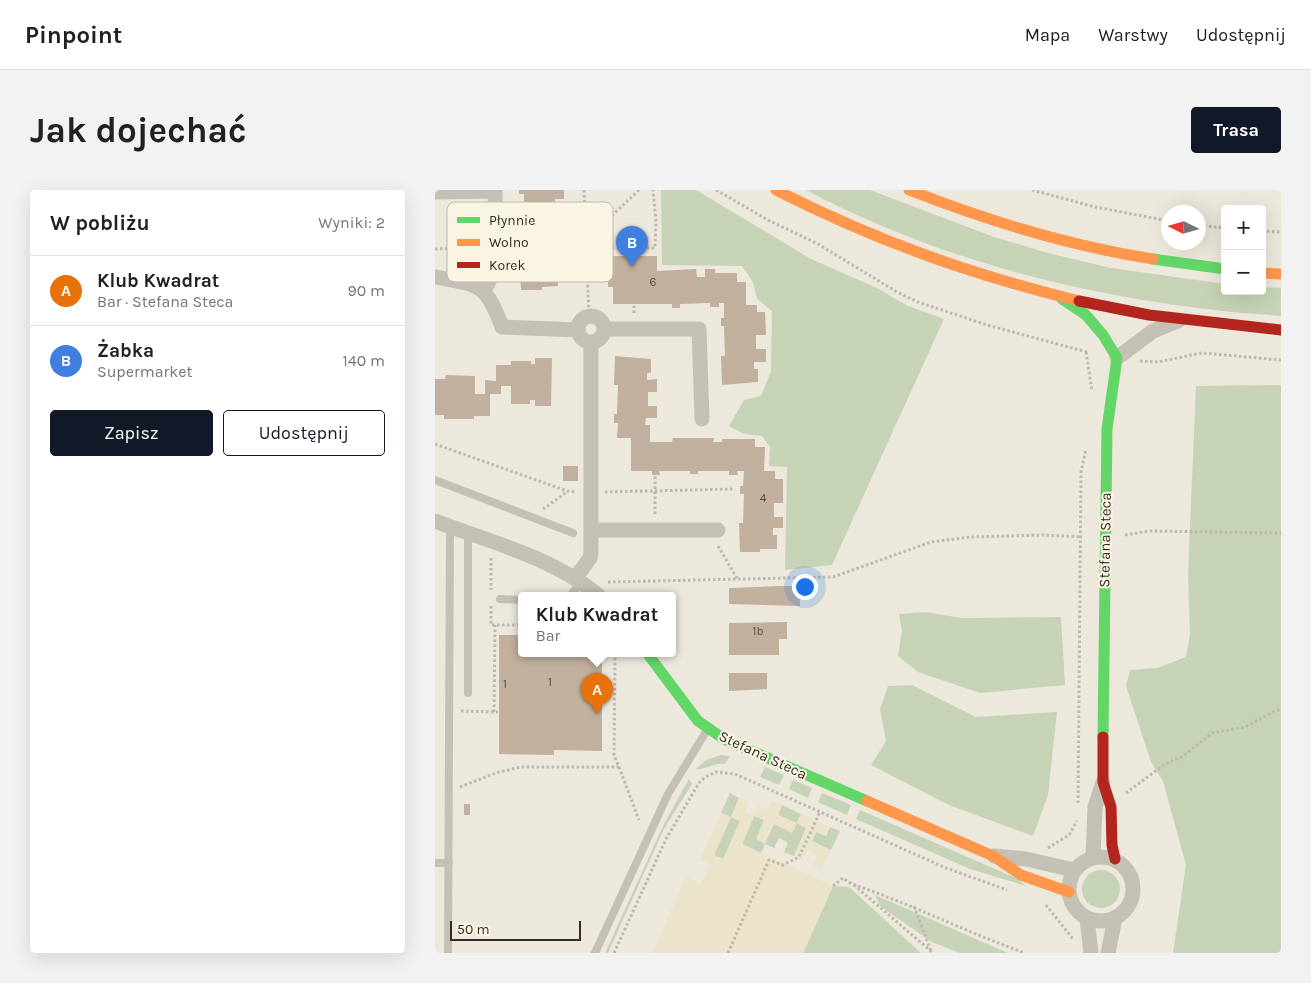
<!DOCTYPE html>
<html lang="pl">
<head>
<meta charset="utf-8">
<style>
	body { margin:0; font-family:Karla,sans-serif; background:#f2f2f2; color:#202124 }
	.controls { position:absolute; right:15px; top:15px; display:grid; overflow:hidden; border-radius:5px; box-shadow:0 5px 20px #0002 }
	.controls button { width:45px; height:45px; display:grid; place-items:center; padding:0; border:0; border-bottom:1px solid #e0e0e0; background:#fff; color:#202124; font:25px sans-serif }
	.compass { position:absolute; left:726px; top:15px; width:45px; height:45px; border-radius:50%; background:#fff; box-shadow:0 5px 20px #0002; rotate:275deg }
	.scale { position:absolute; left:15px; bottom:12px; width:131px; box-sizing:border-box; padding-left:5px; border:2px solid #352d25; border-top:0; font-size:14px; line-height:18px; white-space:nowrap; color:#352d25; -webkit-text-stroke:4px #faf5e3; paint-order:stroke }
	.you { position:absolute; left:369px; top:396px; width:18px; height:18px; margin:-12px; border:4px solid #fff; border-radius:50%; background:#1a73e8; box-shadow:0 0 0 8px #1a73e833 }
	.badge { display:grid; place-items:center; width:32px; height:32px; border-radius:50%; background:#111827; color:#fff; font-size:16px; font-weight:700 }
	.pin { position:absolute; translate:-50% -41px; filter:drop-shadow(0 1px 2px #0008) }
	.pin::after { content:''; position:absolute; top:26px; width:18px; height:15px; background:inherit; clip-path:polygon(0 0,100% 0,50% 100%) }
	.popup { position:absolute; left:83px; top:402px; width:158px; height:65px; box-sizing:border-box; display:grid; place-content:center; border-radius:5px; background:#fff; filter:drop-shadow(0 1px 4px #0005); font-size:16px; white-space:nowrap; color:#757577 }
	.popup b { font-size:19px; color:#202124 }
	.popup::after { content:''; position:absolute; left:50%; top:100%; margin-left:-10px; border:10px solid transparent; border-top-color:#fff }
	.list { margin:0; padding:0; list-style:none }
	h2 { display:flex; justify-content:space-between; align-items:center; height:65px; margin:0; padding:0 20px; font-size:21px }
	h2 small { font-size:16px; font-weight:400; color:#757577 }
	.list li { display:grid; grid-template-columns:32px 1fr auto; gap:15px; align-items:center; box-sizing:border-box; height:70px; padding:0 20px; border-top:1px solid #e0e0e0 }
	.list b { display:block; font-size:19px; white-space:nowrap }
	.list p { margin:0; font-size:16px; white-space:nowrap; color:#757577 }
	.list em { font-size:16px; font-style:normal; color:#757577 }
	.actions { display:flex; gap:10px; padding:15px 20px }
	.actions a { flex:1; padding:11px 0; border:1px solid #111827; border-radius:5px; text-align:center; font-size:18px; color:#111827 }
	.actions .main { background:#111827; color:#fff }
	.map { position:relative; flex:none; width:846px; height:763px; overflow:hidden; border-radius:5px }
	header { display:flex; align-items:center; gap:30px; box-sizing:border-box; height:70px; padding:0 25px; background:#fff; border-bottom:1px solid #e0e0e0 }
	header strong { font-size:24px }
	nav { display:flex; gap:28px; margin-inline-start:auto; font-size:18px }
	.intro { display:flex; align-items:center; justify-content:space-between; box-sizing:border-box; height:120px; padding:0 30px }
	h1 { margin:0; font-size:35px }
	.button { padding:12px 22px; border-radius:5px; background:#111827; color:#fff; font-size:18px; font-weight:700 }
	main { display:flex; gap:30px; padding:0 30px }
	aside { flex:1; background:#fff; border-radius:5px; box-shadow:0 5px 20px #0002 }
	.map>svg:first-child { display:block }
	.green { fill:#c7d3b6 }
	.plaza { fill:#ebe4ca; fill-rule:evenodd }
	.building { fill:#c1b09d }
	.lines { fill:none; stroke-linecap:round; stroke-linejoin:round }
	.path { stroke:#bdb8af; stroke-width:3; stroke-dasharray:2.5 2.5; stroke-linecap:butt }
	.lane { stroke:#c5c0b6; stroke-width:8 }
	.street { stroke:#c5c0b6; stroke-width:15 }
	.fast { stroke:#63d668; stroke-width:11 }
	.slow { stroke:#ff974d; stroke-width:11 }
	.jam { stroke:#b3261e; stroke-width:11 }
	.labels { text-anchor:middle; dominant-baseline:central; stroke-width:4; stroke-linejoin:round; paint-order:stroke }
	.number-label { font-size:12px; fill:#584e43 }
	.street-label { font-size:15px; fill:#352d25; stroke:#faf5e3 }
	.key { fill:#faf5e3; stroke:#bfb9aa; stroke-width:1 }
	.key-label { font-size:14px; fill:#352d25 }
</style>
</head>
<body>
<header>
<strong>Pinpoint</strong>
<nav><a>Mapa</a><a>Warstwy</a><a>Udostępnij</a></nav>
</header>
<div class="intro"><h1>Jak dojechać</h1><a class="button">Trasa</a></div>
<main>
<aside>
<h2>W pobliżu<small>Wyniki: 2</small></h2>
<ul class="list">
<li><span class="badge" style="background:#e8710a">A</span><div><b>Klub Kwadrat</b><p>Bar · Stefana Steca</p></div><em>90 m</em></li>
<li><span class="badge" style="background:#3f7fe0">B</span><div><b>Żabka</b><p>Supermarket</p></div><em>140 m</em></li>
</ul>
<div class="actions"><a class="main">Zapisz</a><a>Udostępnij</a></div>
</aside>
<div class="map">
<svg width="846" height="763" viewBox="0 0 846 763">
	<rect width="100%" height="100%" fill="#ece8dc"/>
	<path class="green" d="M 226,0 L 261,0 L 376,69 L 442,98 L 473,116 L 509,129 L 397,375 L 350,380 L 352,277 L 334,276 L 335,257 L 327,246 L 309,244 L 294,236 L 309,210 L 326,206 L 336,181 L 337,121 L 322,109 L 318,92 L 307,76 L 227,75 Z
		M 371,0 L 435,0 L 559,47 L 613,63 L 676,78 L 790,94 L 790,101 L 827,101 L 827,97 L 846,98 L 846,126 C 682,115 517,77 371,0 Z
		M 846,195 L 846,763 L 738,763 L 751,675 L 728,591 L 716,572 L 691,496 L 695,480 L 722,478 L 751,467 L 755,444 L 753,384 L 761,196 Z
		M 491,422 L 526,428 L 626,427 L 630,495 L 545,503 L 483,482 L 463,466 L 467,441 L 464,424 Z
		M 477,495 L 541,527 L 622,522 L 613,605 L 598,646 L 514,615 L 436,575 L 451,551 L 445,519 L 453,496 Z
		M 286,565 L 295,566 L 290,574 C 279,572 271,580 261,579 L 271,570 Z
		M 330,577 L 349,585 L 344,595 L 325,587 Z
		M 254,589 L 257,594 L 229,639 L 173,763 L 170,763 L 229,634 Z
		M 358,590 L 377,598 L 373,608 L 354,599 Z
		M 295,603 L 304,608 L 296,627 L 305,631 L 289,669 L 279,665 L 296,627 L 286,623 Z
		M 387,603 L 416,615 L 412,625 L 383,612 Z
		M 347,615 L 366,624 L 362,633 L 371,638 L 359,666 L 349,662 L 353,653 L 344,648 L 339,658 L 330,654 L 326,663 L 307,655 L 319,626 L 339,634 L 361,633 L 343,625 Z
		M 425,620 L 583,689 L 591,696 L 535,679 L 421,629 Z
		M 395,637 L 405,641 L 396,660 L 377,651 L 381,642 L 391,646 Z
		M647 699a19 19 0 1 1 38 0a19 19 0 1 1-38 0Z
		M 398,696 L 414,697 L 486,763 L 368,763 Z
		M 440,705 L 573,763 L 525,763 L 497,752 L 445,716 Z"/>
	<path class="plaza" d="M 304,608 L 314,612 L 310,621 L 319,626 L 323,616 L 333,620 L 337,611 L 347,615 L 343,625 L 362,633 L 366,624 L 395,637 L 391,646 L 381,642 L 377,651 L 396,660 L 387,679 L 378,675 L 382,665 L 373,661 L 368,671 L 359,666 L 371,638 L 362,633 L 357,643 L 339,634 L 330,654 L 321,649 L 329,630 L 319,626 L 307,654 L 398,696 L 368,763 L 217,763 L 251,687 L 266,694 L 275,675 L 265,670 L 286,623 L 296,627 ZM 296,627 L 305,631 L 288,669 L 279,665 Z"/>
	<path class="building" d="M 84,0 L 129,0 L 129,9 L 120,9 L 121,26 L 129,26 L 129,49 L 121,49 L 121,64 L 129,64 L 129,76 L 118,76 L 118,83 L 123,83 L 123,96 L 107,97 L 107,100 L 86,100 L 85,79 L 85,71 L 89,70 L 89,42 L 85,42 L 85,33 L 89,33 L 89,4 L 84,4 Z
		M 173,66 L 222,66 L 222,81 L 261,79 L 262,87 L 270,87 L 270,79 L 280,79 L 280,83 L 302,83 L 302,92 L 311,92 L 311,115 L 322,115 L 322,122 L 330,122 L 331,145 L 321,145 L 321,159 L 331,159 L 331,172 L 319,172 L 319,179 L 323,179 L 323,192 L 287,195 L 286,166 L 290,166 L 289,136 L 286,136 L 286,128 L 289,128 L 289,113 L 284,113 L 284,117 L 275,117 L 275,113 L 245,114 L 245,118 L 237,118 L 237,114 L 178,114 L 178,97 L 173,97 Z
		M 180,166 L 216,169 L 216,183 L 212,183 L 212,190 L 222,189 L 222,202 L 213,202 L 213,216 L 222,216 L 222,228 L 211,228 L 210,235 L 215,235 L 215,252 L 237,252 L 238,248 L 279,248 L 278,252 L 287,252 L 287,249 L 320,249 L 320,257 L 330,257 L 329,281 L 340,281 L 340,289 L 348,289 L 348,313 L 339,313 L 339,327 L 348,327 L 348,338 L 338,338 L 338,345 L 342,345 L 342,359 L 325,359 L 325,362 L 305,362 L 304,333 L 308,333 L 309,304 L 305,304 L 305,296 L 308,296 L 309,281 L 302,281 L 303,285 L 294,285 L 294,281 L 263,281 L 263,284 L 255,284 L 255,281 L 224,281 L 225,285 L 217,285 L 217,281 L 196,281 L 196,248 L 182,248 L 183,233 L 179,233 L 179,224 L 182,224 L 183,195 L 179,195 Z
		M 100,168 L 117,168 L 116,216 L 100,216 L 100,210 L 95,210 L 95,214 L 76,214 L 76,196 L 66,196 L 66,204 L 55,204 L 55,226 L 39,226 L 39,229 L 9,229 L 9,225 L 0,225 L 0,189 L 10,189 L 11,185 L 40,186 L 40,204 L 50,204 L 50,190 L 61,191 L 61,175 L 76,175 L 76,171 L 96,171 L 96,174 L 100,174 Z
		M 128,276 L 143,276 L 143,291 L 128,291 Z
		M 345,396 L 365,396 L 365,416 L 294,414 L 294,398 Z
		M 352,432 L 352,449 L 344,449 L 344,465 L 294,465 L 294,433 Z
		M 64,445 L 87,445 L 87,463 L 167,463 L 167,561 L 119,560 L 119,565 L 64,564 Z
		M 294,483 L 332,483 L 332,499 L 294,501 Z
		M 29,614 L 35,614 L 35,625 L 29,625 Z"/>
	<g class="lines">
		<path class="path" d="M 149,0 L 154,126
			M 204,0 L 151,50 L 173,58 L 220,58 L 221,32 L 218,0
			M 281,0 L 333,30 L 383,54 L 462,102 L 483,112 L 552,135 L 652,162
			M 597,0 L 660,17 L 734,31
			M 40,17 L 41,76
			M 764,35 L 790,38
			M 827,41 L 846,42
			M 0,59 L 41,58
			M 199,123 L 199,114
			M 651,162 L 657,201
			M 705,171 L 723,172 L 767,163 L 846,170
			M 0,254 L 132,301 L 141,302
			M 170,302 L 298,299
			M 108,319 L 132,302
			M 220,324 L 220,285
			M 690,345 L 715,341 L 846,343
			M 283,356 L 303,390
			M 56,368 L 56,400
			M 173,392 L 398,387 L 496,352 L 536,347 L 609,345 L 647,347
			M 56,416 L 56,435 L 87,435
			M 26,521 L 63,522
			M 59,522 L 60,435
			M 184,577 L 204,630
			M 25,597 L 61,583 L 85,577 L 184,577 L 179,565 L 180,463
			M 691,603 L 730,574 L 748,566 L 777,543 L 810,537 L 846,518
			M 643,613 L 646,282 L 651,259
			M 613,658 L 634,645 L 642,631
			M 419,695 L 498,763
			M 398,696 L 408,688 L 417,694 C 476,714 531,742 590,763
			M 611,715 L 638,749
			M 479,716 L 496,761
			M 179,763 L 231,649 L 264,593 L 270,587 L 281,582 L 300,584 L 511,678 L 572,700
			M 293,763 L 334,670 L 348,675 L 364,667 L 385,622"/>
		<path class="lane" d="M 0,290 L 138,343
			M 136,405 L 146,391
			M 65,409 L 87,410
			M 33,503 L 33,344
			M 0,673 L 14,673
			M 13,763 L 15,337
			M 160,763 L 233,604 L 272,540"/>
		<path class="street" d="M 0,2 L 60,1 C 60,30 67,76 49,100
			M 0,87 C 44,95 51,93 67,137 L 143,140
			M143 139a13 13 0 1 1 26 0a13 13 0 1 1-26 0Z
			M 169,139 L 264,139 L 267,229
			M 682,168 L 718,141 L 743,131
			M 0,331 C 55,352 117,367 163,405
			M 157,340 L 283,340
			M 141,387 L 155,368 L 156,362 L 156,152
			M 559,666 L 591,669 L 639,680
			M634 699a32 32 0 1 1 64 0a32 32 0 1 1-64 0Z
			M 658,667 L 660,617 L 668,592
			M 652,729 L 656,763
			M 673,763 L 680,728"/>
		<path class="fast" d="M 718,69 L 790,79
			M 627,109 L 651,125 L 668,145 L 682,168 L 672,239 L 668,547
			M 212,463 L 263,531 L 289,549 L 432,611"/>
		<path class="slow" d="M 341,0 C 442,51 534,84 644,111
			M 474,0 C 553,31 634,56 718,69
			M 827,83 L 846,84
			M 432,611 L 558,666 L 586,685 L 634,702"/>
		<path class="jam" d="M 644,111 L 714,125 L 846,140
			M 668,547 L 668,592 L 676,617 L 677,655 L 680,669"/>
	</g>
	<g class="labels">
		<g class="number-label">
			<text x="218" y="92">6</text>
			<text x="328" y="308">4</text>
			<text x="323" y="441">1b</text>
			<text x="115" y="492">1</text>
			<text x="70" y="494">1</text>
		</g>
		<g class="street-label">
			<text transform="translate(670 350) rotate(-89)">Stefana Steca</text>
			<text transform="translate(328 565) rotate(25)">Stefana Steca</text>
		</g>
	</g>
	<rect x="12" y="12" width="166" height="80" rx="8" class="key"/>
	<rect x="22" y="27" width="23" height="6" fill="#63d668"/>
	<rect x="22" y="49" width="23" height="7" fill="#ff974d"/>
	<rect x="22" y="72" width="23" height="6" fill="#b3261e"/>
	<g class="key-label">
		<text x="54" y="35">Płynnie</text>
		<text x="54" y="57">Wolno</text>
		<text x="54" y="80">Korek</text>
	</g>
</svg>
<div class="controls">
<button>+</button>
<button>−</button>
</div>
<svg class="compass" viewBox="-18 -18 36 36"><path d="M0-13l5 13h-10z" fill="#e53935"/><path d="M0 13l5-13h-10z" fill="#757577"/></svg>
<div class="scale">50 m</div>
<div class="you"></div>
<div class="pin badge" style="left:162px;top:524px;background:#e8710a">A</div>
<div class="popup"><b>Klub Kwadrat</b>Bar</div>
<div class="pin badge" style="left:197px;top:77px;background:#3f7fe0">B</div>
</div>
</main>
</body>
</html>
